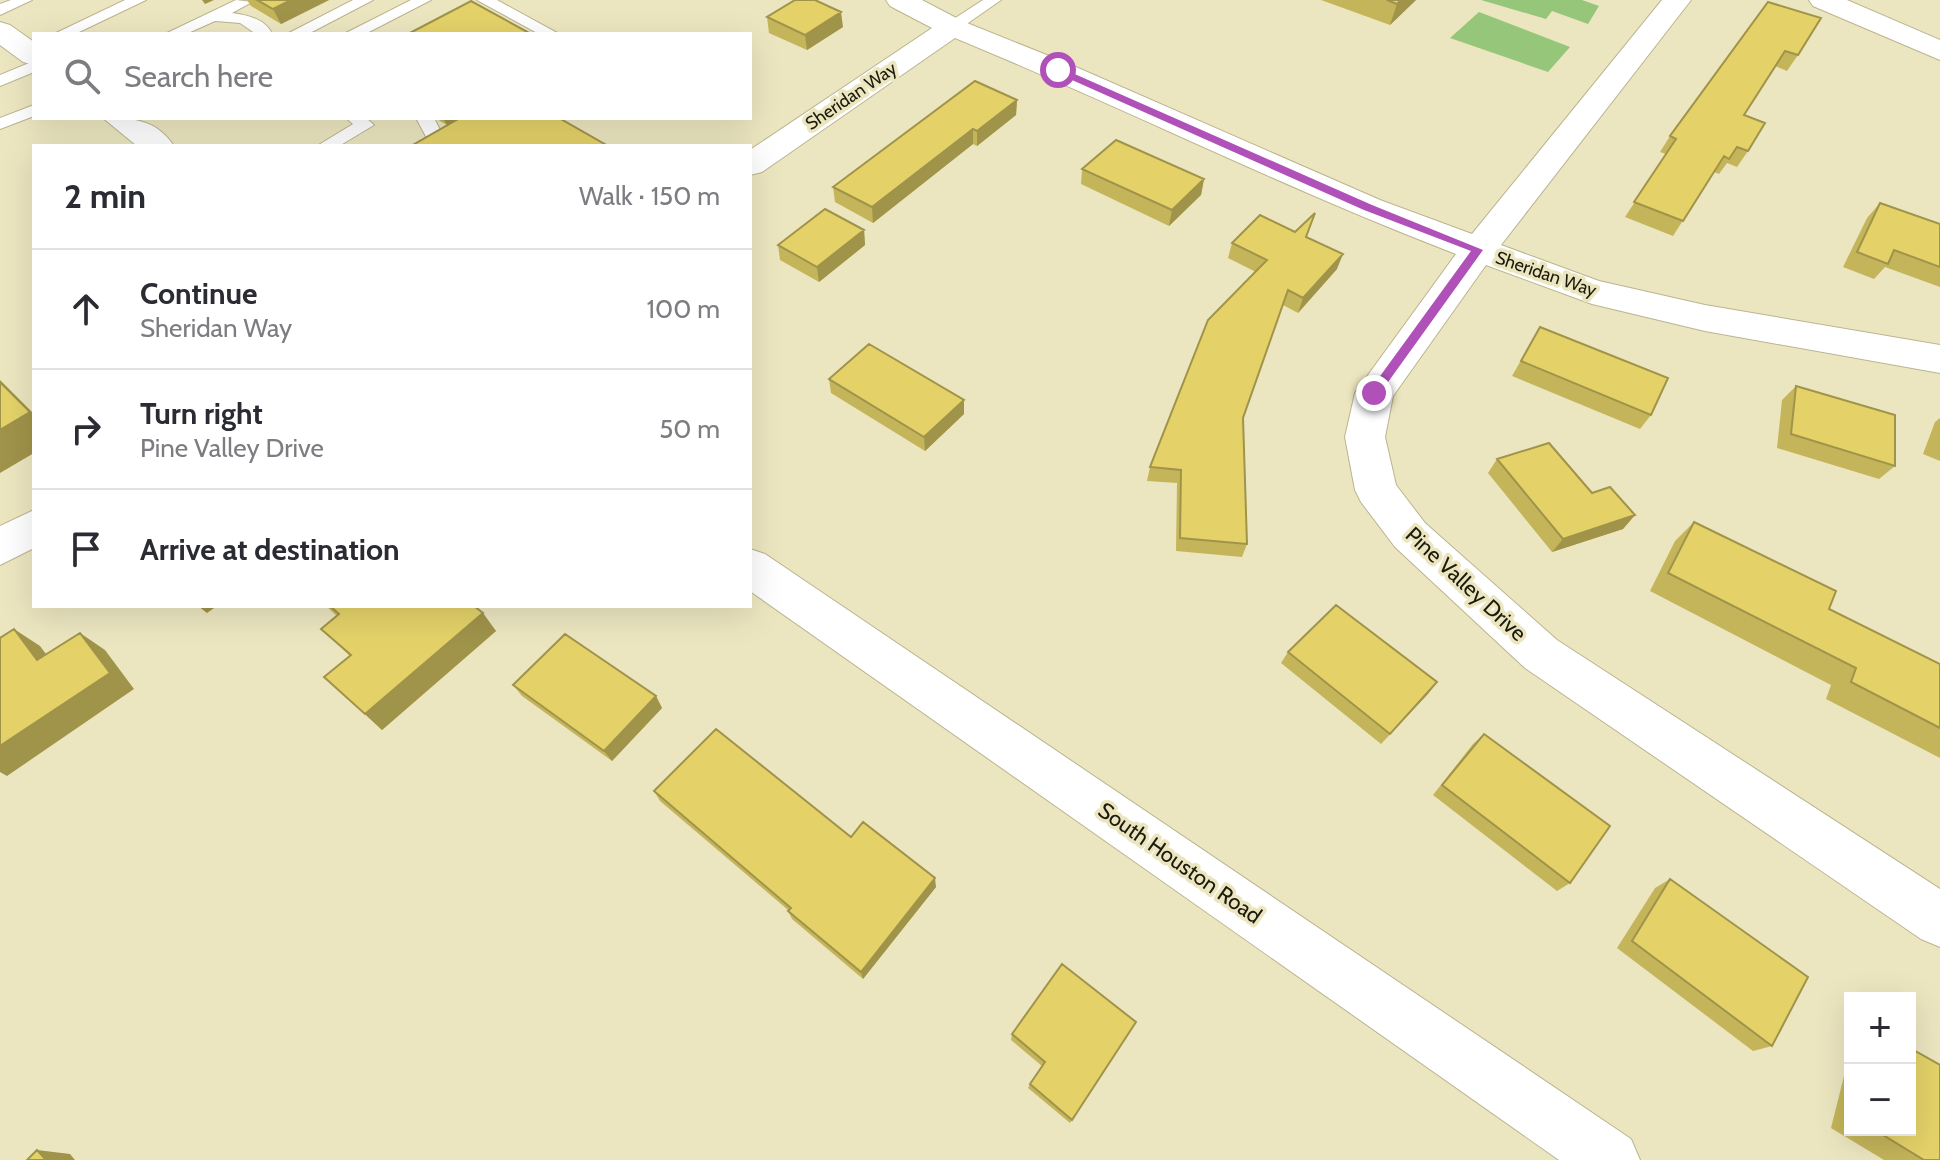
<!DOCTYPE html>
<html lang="en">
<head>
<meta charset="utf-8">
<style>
	body { margin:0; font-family:Cabin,sans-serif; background:#f2f2f3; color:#2b2b33 }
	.controls { position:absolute; right:24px; bottom:24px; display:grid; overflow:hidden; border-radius:0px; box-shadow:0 8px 32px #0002 }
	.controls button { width:72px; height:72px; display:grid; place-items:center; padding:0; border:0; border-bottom:2px solid #e1e1e2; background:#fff; color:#2b2b33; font:40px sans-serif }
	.stop { position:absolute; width:24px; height:24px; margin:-18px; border:6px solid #b051ba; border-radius:50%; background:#fff }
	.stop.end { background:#b051ba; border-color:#fff; box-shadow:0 2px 8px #0008 }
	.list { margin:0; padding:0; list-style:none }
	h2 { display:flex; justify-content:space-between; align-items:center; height:104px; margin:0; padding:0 32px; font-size:34px }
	h2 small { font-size:26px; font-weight:400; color:#7c7c81 }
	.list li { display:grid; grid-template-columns:52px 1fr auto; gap:24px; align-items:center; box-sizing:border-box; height:120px; padding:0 32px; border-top:2px solid #e1e1e2 }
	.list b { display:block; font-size:30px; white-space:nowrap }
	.list p { margin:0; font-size:26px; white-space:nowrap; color:#7c7c81 }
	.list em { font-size:26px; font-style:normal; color:#7c7c81 }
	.icon { flex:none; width:44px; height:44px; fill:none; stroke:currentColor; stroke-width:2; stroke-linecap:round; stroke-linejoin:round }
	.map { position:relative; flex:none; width:1940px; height:1160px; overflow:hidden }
	.search { position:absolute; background:#fff; box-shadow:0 8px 32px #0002; left:32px; top:32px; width:720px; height:88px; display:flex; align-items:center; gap:20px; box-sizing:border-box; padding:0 28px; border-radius:0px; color:#7c7c81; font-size:30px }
	.panel { position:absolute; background:#fff; box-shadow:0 8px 32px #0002; left:32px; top:144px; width:720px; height:464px; border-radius:0px }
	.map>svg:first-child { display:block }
	.green { fill:#95c67a }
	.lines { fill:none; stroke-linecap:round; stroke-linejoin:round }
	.service-casing { stroke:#bab490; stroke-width:2 }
	.minor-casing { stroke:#bab490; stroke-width:2 }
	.service { fill:#fff; fill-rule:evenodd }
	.minor { fill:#fff; fill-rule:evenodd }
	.wall { fill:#c4b55a }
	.shaded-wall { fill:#a0934a }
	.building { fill:#e4d269; stroke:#a0934a; stroke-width:2 }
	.route { fill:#b051ba }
	.labels { text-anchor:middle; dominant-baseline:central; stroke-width:7; stroke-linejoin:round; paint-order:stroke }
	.far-street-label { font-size:18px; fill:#1c1a0c; stroke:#ece6c0 }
	.street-label { font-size:22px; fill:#1c1a0c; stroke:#ece6c0 }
</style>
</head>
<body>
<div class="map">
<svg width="1940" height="1160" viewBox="0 0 1940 1160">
	<rect width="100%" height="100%" fill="#ece6c0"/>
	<path class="green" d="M 1481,0 L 1582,0 L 1599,6 L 1588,24 L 1552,11 L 1546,19 Z
		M 1479,12 L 1570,47 L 1548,72 L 1450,38 Z"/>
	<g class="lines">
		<defs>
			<path id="service" d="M 11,0 L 32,0 L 0,15 L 0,4 Z
				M 125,0 L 146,0 L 75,34 L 54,34 Z
				M 236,0 L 252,2 L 232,13 C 247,15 266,19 272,34 L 256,34 L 240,23 L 215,21 L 186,34 L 165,34 Z
				M 353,0 L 373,0 L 308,34 L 287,34 Z
				M 411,0 L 431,0 L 365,34 L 344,34 Z
				M 477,0 L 497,0 L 559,34 L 539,34 Z
				M 983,0 L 1001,0 L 958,30 L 946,30 L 946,24 Z
				M 34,61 L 34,72 L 0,86 L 0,75 Z
				M 34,105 L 34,116 L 0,129 L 0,118 Z
				M 346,118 L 366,118 L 374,125 L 339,146 L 317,146 L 353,124 Z
				M 416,118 L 434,118 L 446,142 L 443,146 L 431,146 Z"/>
			<path id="minor" d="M 886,0 L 922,0 L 962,21 L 1069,64 L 1380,200 L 1472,234 L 1662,0 L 1691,0 L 1501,245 L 1599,281 L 1705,305 L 1940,345 L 1940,373 L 1705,331 L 1592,304 L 1486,265 L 1393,396 L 1385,437 L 1396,485 L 1425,523 L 1557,640 L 1940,889 L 1940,947 L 1921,939 L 1525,668 L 1395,547 L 1361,502 L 1355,490 L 1345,437 L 1355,393 L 1456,254 C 1286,189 1123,107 955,38 L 762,172 L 750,175 L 750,150 L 932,28 L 890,6 Z
				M 1809,0 L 1847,0 L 1940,40 L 1940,60 L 1813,6 Z
				M 0,22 L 10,25 L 34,42 L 34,65 L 23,62 L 0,45 Z
				M 103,118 C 133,118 156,119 174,146 L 137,146 Z
				M 34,510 L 34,548 L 0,565 L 0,526 Z
				M 750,549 L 765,554 L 1631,1139 L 1640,1160 L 1559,1160 L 750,591 Z"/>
		</defs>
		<use href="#service" class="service-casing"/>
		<use href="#minor" class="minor-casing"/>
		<use href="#service" class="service"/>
		<use href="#minor" class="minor"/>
	</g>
	<path class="wall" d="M 247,0 L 329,0 L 281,24 L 251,6 Z
		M 1321,0 L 1416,0 L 1390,25 Z
		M 1768,2 L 1798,55 L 1787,71 L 1775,66 L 1744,115 L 1748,151 L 1737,167 L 1727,163 L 1719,174 L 1714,172 L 1673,236 L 1625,217 L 1666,154 L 1660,152 L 1670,136 Z
		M 767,17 L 843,27 L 807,50 L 769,33 Z
		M 1017,100 L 1016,115 L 977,146 L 973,144 L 873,223 L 835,202 L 833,187 Z
		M 435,118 L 559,118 L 447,125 Z
		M 1082,169 L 1204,179 L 1201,195 L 1169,226 L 1081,184 Z
		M 1880,203 L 1940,225 L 1940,287 L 1885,267 L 1874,279 L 1843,267 L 1867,218 Z
		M 864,230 L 865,245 L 819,282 L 780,260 L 778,245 Z
		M 1306,237 L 1337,269 L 1298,313 L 1283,305 L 1243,419 L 1247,544 L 1242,557 L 1176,551 L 1177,483 L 1147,481 L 1150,467 L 1256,272 L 1228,258 L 1232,243 Z
		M 1540,327 L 1651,415 L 1640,429 L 1512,376 Z
		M 829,379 L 964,400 L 964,414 L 925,451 L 831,393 Z
		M 1796,386 L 1895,466 L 1879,479 L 1777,448 L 1782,400 Z
		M 1940,418 L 1940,461 L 1923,454 L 1935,422 Z
		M 1497,459 L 1635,515 L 1623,529 L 1552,552 L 1488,473 Z
		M 1694,522 L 1829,609 L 1940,664 L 1940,758 L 1826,699 L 1831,685 L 1650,591 L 1675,541 Z
		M 326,606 L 474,606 L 496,631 L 382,730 L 324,677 L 350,656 L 321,629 L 337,616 Z
		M 1288,652 L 1437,682 L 1381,744 L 1281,663 Z
		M 513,685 L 656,696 L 662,708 L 612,761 L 522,696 Z
		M 1484,734 L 1570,883 L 1557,891 L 1433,795 L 1473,744 Z
		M 654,791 L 851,837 L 936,887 L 863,979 L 792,919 L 788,911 L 788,910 L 660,801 Z
		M 1670,879 L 1772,1046 L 1753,1051 L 1617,948 L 1655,888 Z
		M 1136,1022 L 1070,1123 L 1028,1088 L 1030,1084 L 1042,1066 L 1011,1040 L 1012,1034 Z
		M 1850,1052 L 1850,1130 L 1910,1130 L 1940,1160 L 1884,1160 L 1831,1128 Z"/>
	<path class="shaded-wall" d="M 202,0 L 214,0 L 205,4 Z
		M 291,0 L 329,0 L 281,24 L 273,9 Z
		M 1401,0 L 1416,0 L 1390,25 L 1397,4 Z
		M 841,12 L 843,27 L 807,50 L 805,35 Z
		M 1017,100 L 1016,115 L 977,146 L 977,131 Z
		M 443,118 L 456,118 L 456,120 L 447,125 Z
		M 973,129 L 973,144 L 873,223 L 872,207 Z
		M 1204,179 L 1201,195 L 1169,226 L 1172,210 Z
		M 864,230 L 865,245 L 819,282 L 817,267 Z
		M 1343,254 L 1337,269 L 1298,313 L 1303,298 Z
		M 0,380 L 34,414 L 34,453 L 0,473 Z
		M 964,400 L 964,414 L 925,451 L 924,437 Z
		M 1635,515 L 1623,529 L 1552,552 L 1563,539 Z
		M 198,606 L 217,606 L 207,613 Z
		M 483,613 L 496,631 L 382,730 L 365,714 Z
		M 14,629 L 40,646 L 63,677 L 37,660 Z
		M 80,633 L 105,650 L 134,689 L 7,776 L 0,772 L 0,746 Z
		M 1437,682 L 1428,694 L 1381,744 L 1390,734 Z
		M 656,696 L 662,708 L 612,761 L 604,751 Z
		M 935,878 L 936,887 L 863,979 L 861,972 Z
		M 37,1150 L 70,1154 L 75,1160 L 46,1160 Z"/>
	<path class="building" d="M 257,0 L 291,0 L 273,9 Z
		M 795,0 L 815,0 L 841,12 L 805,35 L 767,17 Z
		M 1387,0 L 1401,0 L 1397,4 Z
		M 471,1 L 531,34 L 408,34 Z
		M 1768,2 L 1821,18 L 1798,55 L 1785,51 L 1744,115 L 1765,123 L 1748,151 L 1737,147 L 1729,159 L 1724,156 L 1683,221 L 1634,202 L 1676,139 L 1670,136 Z
		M 975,81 L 1017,100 L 977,131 L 973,129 L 872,207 L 833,187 Z
		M 460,118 L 559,118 L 608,146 L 411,146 Z
		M 1116,140 L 1204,179 L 1172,210 L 1082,169 Z
		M 1880,203 L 1940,224 L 1940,267 L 1894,250 L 1888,264 L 1857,252 Z
		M 825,209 L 864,230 L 817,267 L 778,245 Z
		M 1315,213 L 1306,237 L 1343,254 L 1303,298 L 1288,290 L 1243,418 L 1247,544 L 1180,538 L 1181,470 L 1150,467 L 1208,320 L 1267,260 L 1232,243 L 1260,215 L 1295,232 Z
		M 1540,327 L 1668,378 L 1651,415 L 1521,361 Z
		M 869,344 L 964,400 L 924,437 L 829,379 Z
		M 0,382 L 30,412 L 0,430 Z
		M 1796,386 L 1895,415 L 1895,466 L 1791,434 Z
		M 1549,443 L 1592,493 L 1610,487 L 1635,515 L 1563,539 L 1497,459 Z
		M 1694,522 L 1836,591 L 1829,609 L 1940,664 L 1940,728 L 1851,682 L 1856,668 L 1668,573 Z
		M 1336,605 L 1437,682 L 1390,734 L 1288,652 Z
		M 330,606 L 474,606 L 483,613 L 365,714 L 324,677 L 351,655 L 321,629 L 339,614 Z
		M 14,629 L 37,660 L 80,633 L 110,673 L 0,746 L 0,638 Z
		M 565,634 L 656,696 L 604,751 L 513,685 Z
		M 716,729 L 851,837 L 863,822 L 935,878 L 861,972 L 788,911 L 791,908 L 654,791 Z
		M 1484,734 L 1610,826 L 1570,883 L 1442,785 Z
		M 1670,879 L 1808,977 L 1772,1046 L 1632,941 Z
		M 1062,964 L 1136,1022 L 1072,1120 L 1030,1084 L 1045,1062 L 1012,1034 Z
		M 1910,1048 L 1940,1065 L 1940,1160 L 1924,1160 L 1875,1130 L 1910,1130 Z
		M 37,1150 L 46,1160 L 27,1160 Z"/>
	<path class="route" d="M 1054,68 L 1061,68 L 1372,205 L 1483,250 L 1378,396 L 1370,396 L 1370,390 L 1471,251 L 1364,210 L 1054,72 Z"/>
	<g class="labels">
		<g class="far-street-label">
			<text transform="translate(851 96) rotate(-34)">Sheridan Way</text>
			<text transform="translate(1546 274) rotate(19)">Sheridan Way</text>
		</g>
		<g class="street-label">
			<text transform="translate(1466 584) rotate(43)">Pine Valley Drive</text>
			<text transform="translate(1180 863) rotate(35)">South Houston Road</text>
		</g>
	</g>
</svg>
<div class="controls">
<button>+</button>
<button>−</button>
</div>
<div class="stop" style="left:1058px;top:70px"></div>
<div class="stop end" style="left:1374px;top:393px"></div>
<div class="search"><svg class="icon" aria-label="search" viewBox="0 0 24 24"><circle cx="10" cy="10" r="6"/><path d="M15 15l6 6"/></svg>Search here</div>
<section class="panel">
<h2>2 min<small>Walk · 150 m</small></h2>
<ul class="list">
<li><svg class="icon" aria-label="ahead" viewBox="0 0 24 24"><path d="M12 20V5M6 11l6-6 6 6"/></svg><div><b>Continue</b><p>Sheridan Way</p></div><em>100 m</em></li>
<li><svg class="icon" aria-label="right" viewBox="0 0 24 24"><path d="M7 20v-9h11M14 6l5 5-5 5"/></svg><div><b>Turn right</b><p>Pine Valley Drive</p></div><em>50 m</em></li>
<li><svg class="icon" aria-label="arrive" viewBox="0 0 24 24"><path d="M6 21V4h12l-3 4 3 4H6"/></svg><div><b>Arrive at destination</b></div></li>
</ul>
</section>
</div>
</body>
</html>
